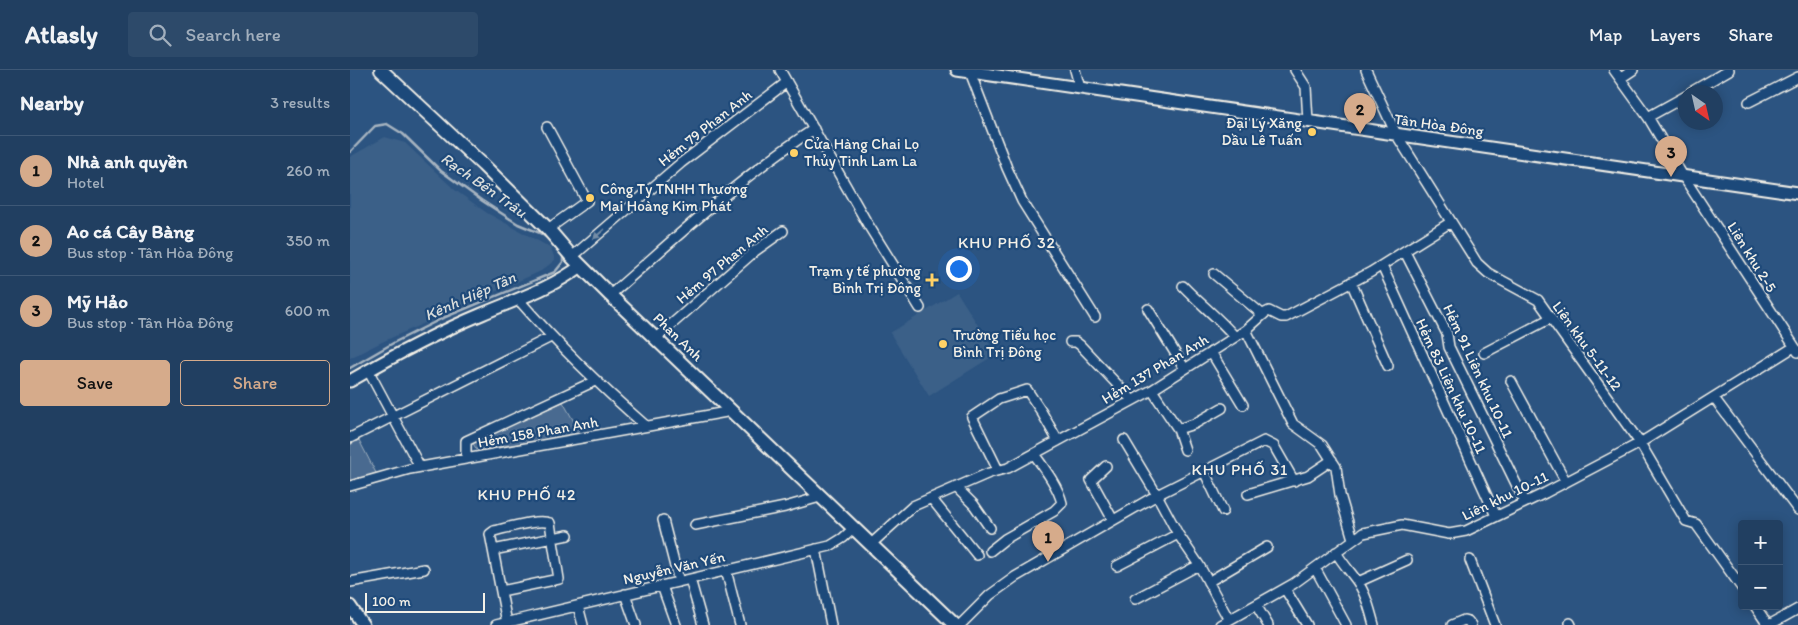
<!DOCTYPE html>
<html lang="en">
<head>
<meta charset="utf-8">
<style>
	body { margin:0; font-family:Itim,sans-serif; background:#2d4a6a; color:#f1f3f6 }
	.controls { position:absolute; right:15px; bottom:15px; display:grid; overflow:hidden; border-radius:5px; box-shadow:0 2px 12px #0003 }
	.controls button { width:45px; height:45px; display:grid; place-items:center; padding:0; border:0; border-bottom:1px solid #3e5876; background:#213f61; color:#f1f3f6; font:25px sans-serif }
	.compass { position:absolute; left:1328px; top:15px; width:45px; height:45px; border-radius:50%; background:#213f61; box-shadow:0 2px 12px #0003; rotate:146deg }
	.scale { position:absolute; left:15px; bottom:12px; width:120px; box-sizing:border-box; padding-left:5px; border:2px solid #f4f1e8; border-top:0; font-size:14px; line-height:18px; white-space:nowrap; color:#f4f1e8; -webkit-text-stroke:4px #1f4a7a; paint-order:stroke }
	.you { position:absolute; left:608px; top:198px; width:18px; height:18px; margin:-12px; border:4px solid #fff; border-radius:50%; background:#1a73e8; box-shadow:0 0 0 8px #1a73e833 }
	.badge { display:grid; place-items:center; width:32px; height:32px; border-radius:50%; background:#d6ab8b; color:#111; font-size:16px; font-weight:700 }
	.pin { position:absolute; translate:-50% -41px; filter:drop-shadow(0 1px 2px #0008) }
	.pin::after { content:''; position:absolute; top:26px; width:18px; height:15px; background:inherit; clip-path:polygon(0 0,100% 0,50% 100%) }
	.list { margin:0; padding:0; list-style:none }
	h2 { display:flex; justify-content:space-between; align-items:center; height:65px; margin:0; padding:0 20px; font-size:21px }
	h2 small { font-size:16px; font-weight:400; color:#a2afbd }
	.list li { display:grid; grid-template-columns:32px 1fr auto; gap:15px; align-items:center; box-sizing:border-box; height:70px; padding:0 20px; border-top:1px solid #3e5876 }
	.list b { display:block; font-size:19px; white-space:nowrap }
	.list p { margin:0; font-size:16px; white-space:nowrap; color:#a2afbd }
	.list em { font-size:16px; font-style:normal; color:#a2afbd }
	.actions { display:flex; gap:10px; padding:15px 20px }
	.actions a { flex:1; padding:11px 0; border:1px solid #d6ab8b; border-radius:5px; text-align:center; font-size:18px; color:#d6ab8b }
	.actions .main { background:#d6ab8b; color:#111 }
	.icon { flex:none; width:28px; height:28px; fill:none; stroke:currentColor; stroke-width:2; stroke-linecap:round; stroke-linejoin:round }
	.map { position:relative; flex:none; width:1448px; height:555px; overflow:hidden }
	header { display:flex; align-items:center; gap:30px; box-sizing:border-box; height:70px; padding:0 25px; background:#213f61; border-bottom:1px solid #3e5876 }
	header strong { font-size:24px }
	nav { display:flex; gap:28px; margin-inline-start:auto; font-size:18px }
	.search { width:350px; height:45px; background:#2d4a6a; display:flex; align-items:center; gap:12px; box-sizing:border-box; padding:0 18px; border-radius:5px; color:#a2afbd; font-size:19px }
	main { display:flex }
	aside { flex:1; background:#213f61 }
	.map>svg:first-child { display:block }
	.built { fill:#3b6088 }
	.green { fill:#496b90; stroke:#9eaebc }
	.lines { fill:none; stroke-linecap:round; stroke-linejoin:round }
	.stream { stroke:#a7b4c0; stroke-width:2.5 }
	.minor-casing { stroke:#f4f1e8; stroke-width:12 }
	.tertiary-casing { stroke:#f4f1e8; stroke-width:15 }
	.secondary-casing { stroke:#f4f1e8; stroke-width:16 }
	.minor { stroke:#1f4a7a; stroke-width:9 }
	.tertiary { stroke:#1f4a7a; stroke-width:11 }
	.secondary { stroke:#1f4a7a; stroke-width:12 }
	.oneway { fill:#748da6 }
	.poi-dot { fill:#ffd166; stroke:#1f4a7a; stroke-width:2 }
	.labels { text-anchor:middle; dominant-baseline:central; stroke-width:4.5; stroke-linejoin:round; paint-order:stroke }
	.poi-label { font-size:15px; fill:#f4f1e8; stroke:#1f4a7a; text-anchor:start }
	.street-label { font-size:15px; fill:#f4f1e8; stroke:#1f4a7a }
	.water-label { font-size:16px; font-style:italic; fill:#dadddb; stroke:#1f4a7a }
	.neighbourhood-label { font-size:16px; letter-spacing:1px; fill:#f4f1e8; stroke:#1f4a7a }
</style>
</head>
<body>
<header>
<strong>Atlasly</strong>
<div class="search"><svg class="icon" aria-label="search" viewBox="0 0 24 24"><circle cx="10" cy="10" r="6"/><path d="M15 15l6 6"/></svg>Search here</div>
<nav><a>Map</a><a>Layers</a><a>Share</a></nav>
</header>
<main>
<aside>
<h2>Nearby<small>3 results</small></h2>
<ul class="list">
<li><span class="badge">1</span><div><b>Nhà anh quyền</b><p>Hotel</p></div><em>260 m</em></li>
<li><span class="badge">2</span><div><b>Ao cá Cây Bàng</b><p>Bus stop · Tân Hòa Đông</p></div><em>350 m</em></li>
<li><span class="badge">3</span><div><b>Mỹ Hảo</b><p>Bus stop · Tân Hòa Đông</p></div><em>600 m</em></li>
</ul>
<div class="actions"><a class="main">Save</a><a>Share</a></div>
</aside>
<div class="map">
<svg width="1448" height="555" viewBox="0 0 1448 555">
	<rect width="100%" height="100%" fill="#2c5481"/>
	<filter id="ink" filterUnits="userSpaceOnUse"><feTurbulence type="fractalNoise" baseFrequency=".02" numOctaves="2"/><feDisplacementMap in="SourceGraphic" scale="10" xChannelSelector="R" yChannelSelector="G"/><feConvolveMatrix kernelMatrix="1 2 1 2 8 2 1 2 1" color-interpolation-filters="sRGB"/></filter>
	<g filter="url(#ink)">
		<path class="built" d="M 35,67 L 55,73 L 105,120 L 137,143 L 201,178 L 205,190 L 191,201 L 32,272 L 0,288 L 0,87 Z
			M 607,222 L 646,284 L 579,326 L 540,263 Z"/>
		<path class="green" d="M 213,332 L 231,364 L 127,380 L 122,372 Z
			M 9,370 L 26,403 L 0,412 L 0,375 Z"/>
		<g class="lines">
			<path class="stream" d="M 0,82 L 25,56 L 37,54 L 53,64 L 91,101 L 131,130 L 168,154 L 190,163 L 200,170
				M 0,298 L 45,272 L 93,248 L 205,202 L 213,192 L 213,185"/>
			<defs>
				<path id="minor" d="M 430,0 L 517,153 L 570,238
					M 725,0 L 730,18
					M 945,0 L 956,17 L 958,51
					M 1016,0 L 1046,64 L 1127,193 L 1138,203 L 1188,230 L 1290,373 L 1336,451 L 1346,454 L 1392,518
					M 1264,0 L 1298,47 L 1333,106 L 1448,282
					M 620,2 L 657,98 L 672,131 L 745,247
					M 1271,8 L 1283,0
					M 1341,22 L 1379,0
					M 1399,32 L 1448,7
					M 1298,47 L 1336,26
					M 197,57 L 237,131 L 198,159
					M 1055,182 L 1097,264 L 1099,277 L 1175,432
					M 222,187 L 331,93 L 437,12
					M 1032,196 L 1146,446
					M 864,204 L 913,245
					M 1001,212 L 1038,296
					M 833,216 C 850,234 869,248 885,267
					M 260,225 C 326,168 390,107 464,59
					M 168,229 C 208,275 250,316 296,356
					M 798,239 L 835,299
					M 896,260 L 943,354 L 972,375 L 986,397 L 990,425 L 1003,469
					M 306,268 L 405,181 L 433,161
					M 720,272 L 726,272 L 730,275 L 782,330
					M 861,282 L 893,335
					M 1134,283 L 1201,248
					M 18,300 L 70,397
					M 1161,311 L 1216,412
					M 802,320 L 828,359 L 835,380
					M 1364,328 L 1448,440
					M 828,359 L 844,354 L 872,338
					M 0,368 L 201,267
					M 774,370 L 807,425 L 828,464 L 849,495 L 879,550
					M 116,389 L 116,371 L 245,311
					M 756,396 L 741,410 L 763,450
					M 648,400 L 622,347 L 649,329 L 677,320 L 691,341 L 708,371
					M 854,401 L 873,441
					M 0,416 L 60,399 L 382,341
					M 606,417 L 624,435 L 640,458
					M 898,424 L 958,406 L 982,390
					M 581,428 L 627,485
					M 313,450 L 329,512
					M 688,451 L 707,482
					M 345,455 L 435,437 L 470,427
					M 520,475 L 563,436 L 639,403 L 658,398 L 802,320 L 896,260 L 915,243 L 919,241 L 931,247 L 936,247 L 1021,202 L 1101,152
					M 466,479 L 481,555
					M 143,480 L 218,465
					M 640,481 L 655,469 L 704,441 L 712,433 C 708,416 694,398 684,384
					M 986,482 C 992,493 1000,501 1007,511 C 1016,524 1020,540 1024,555
					M 1120,490 L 1145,555
					M 767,496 L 828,464
					M 965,498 L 996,555
					M 376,500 L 390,555
					M 340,509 L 353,555
					M 0,512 L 74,499
					M 858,512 L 917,477
					M 1008,512 L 1057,490
					M 312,516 L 326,555
					M 935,519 L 957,555
					M 151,521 L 209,509 L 200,453 C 188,448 157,458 144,461 L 140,464 L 157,553
					M 275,524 L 286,555
					M 785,529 L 849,495
					M 906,535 L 918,555
					M 228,536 L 233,555
					M 1405,536 L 1418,555
					M 1220,553 L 1221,555
					M 146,555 L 480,476 L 493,468 L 503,459
					M 610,555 L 640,525 L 665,507 L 807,425 L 914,371 L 924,376 L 944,411
					M 870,555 L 943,514 L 1013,463 L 1052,455 L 1099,464 L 1116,461 L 1195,423 L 1290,373 L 1444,277
					M 1102,555 L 1114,550 L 1118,551 L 1121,555
					M 1419,555 L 1448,539"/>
				<path id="tertiary" d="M 607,0 L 1448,123
					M 0,311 C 43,286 86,263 132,244 C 165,230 202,218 231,196
					M 0,536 L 13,555"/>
				<path id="secondary" d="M 31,0 L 133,95 L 198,159 L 222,187 L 260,225 L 605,555"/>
			</defs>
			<use href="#minor" class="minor-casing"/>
			<use href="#tertiary" class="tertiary-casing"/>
			<use href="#secondary" class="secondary-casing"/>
			<use href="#minor" class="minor"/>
			<use href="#tertiary" class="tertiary"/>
			<use href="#secondary" class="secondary"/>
		</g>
		<defs><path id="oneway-solid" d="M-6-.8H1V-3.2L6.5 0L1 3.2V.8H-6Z" transform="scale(1.25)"/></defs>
		<use class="oneway" href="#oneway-solid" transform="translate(249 164) rotate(139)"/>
	</g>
	<g class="poi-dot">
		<circle cx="962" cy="62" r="5"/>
		<circle cx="444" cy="83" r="5"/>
		<circle cx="240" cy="128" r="5"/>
		<path d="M579.5 202.5h5v5h5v5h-5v5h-5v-5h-5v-5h5z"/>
		<circle cx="593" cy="274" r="5"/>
	</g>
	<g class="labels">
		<g class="poi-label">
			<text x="952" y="53" text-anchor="end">Đại Lý Xăng<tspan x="952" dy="17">Dầu Lê Tuấn</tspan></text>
			<text x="454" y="74">Cửa Hàng Chai Lọ<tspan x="454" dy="17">Thủy Tinh Lam La</tspan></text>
			<text x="250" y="119">Công Ty TNHH Thương<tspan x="250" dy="17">Mại Hoàng Kim Phát</tspan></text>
			<text x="571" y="201" text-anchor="end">Trạm y tế phường<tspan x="571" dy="17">Bình Trị Đông</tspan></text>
			<text x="603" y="265">Trường Tiểu học<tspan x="603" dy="17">Bình Trị Đông</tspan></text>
		</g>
		<g class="street-label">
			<text transform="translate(1089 55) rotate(8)">Tân Hòa Đông</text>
			<text transform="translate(355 58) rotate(-38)">Hẻm 79 Phan Anh</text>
			<text transform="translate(1402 187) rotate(58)">Liên khu 2-5</text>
			<text transform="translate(372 194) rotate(-40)">Hẻm 97 Phan Anh</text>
			<text transform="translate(328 267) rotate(44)">Phan Anh</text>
			<text transform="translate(1237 276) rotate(54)">Liên khu 5-11-12</text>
			<text transform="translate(805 299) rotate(-31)">Hẻm 137 Phan Anh</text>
			<text transform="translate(1128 301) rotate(65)">Hẻm 91 Liên khu 10-11</text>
			<text transform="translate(1101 316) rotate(65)">Hẻm 83 Liên khu 10-11</text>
			<text transform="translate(188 362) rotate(-10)">Hẻm 158 Phan Anh</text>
			<text transform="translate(1155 426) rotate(-26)">Liên khu 10-11</text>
			<text transform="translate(324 498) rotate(-13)">Nguyễn Văn Yến</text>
		</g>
		<g class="water-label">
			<text transform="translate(134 115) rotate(35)">Rạch Bến Trâu</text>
			<text transform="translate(120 226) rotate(-24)">Kênh Hiệp Tân</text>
		</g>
		<g class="neighbourhood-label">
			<text x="657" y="172">KHU PHỐ 32</text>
			<text x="890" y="399">KHU PHỐ 31</text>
			<text x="177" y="424">KHU PHỐ 42</text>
		</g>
	</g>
</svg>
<div class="controls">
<button>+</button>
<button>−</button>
</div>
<svg class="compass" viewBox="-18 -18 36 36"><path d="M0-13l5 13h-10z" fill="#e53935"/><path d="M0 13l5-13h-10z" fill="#a2afbd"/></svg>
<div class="scale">100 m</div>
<div class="you"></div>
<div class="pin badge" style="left:698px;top:492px">1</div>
<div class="pin badge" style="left:1010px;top:64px">2</div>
<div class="pin badge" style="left:1321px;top:107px">3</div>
</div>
</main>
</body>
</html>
